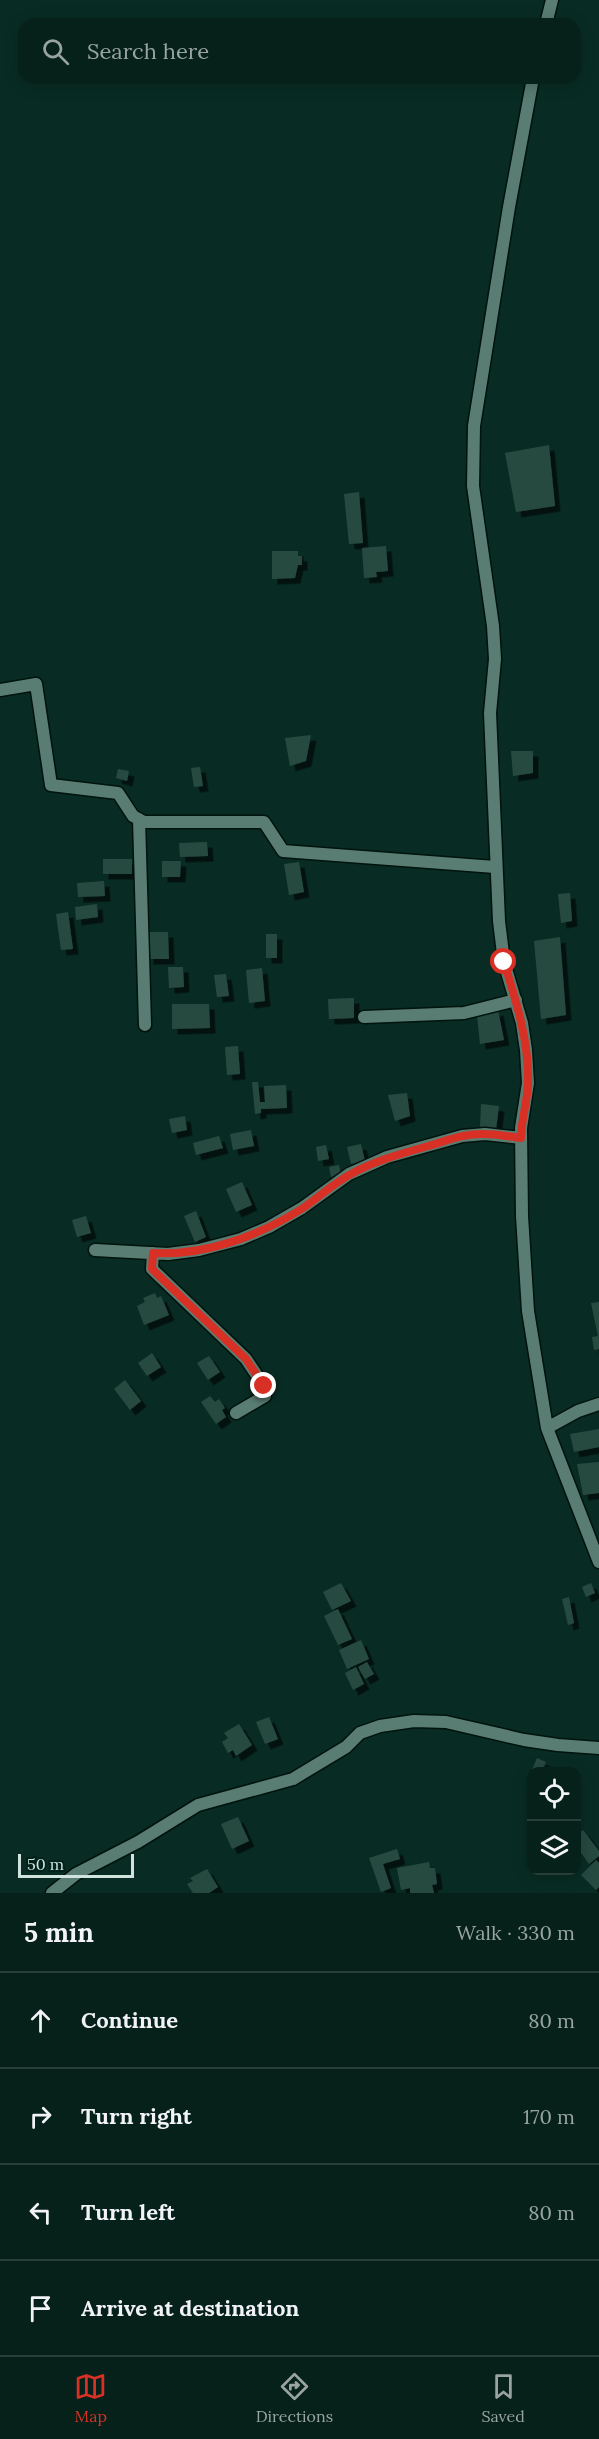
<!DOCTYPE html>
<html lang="en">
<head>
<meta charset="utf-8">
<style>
	body { margin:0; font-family:Lora,serif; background:#0f2923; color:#f1f3f6 }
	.controls { position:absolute; right:18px; bottom:18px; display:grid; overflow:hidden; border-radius:12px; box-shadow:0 3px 15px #0003 }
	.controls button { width:54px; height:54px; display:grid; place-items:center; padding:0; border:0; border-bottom:2px solid #273e39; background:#06211a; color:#f1f3f6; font:30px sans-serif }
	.scale { position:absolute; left:18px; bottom:15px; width:116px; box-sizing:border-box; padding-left:6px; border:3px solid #d0e3dd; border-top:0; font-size:16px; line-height:21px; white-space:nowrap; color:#d0e3dd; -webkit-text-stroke:4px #00221a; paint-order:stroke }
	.stop { position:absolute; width:18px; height:18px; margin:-14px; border:4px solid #d93025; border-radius:50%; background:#fff }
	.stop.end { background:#d93025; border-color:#fff; box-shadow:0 2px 6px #0008 }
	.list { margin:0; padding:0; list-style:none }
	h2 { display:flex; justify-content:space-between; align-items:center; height:78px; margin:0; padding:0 24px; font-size:26px }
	h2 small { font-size:20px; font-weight:400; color:#98a3a2 }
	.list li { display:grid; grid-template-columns:39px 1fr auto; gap:18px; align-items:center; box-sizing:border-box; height:96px; padding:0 24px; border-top:2px solid #273e39 }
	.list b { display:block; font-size:22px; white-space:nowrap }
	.list em { font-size:20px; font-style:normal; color:#98a3a2 }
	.icon { flex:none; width:33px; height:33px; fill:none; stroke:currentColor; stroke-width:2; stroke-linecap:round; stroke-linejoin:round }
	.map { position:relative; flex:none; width:599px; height:1893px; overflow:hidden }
	.search { position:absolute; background:#06211a; box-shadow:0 3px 15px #0003; left:18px; right:18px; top:18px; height:66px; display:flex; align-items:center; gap:15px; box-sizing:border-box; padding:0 21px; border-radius:18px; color:#98a3a2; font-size:22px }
	.sheet { height:462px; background:#06211a }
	nav { display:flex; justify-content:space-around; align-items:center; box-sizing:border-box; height:84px; border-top:2px solid #273e39; background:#06211a; font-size:16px; color:#98a3a2 }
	nav a { display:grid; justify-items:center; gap:3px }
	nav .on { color:#d93025 }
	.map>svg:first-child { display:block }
	.building { fill:#284a41; filter:url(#shadow) }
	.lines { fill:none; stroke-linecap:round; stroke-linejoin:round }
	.minor-casing { stroke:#00130d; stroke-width:15 }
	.minor { stroke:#597d72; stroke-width:12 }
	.route { stroke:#d93025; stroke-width:8 }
</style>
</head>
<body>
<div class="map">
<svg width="599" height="1893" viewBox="0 0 599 1893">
	<defs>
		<filter id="shadow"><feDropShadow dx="5.5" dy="5.5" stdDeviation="0" flood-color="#0009"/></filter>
	</defs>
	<rect width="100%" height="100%" fill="#082c23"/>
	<path class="building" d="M 549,445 L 555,506 L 516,512 L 505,453 Z
		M 359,492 L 363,543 L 349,544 L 344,494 Z
		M 386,546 L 388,571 L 376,572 L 377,577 L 364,578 L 362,548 Z
		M 272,551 L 298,551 L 298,556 L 302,556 L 302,565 L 298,565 L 295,578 L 272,579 Z
		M 311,735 L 306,761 L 290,766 L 285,738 Z
		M 511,751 L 533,751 L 533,773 L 513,776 Z
		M 200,767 L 203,786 L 194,787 L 191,768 Z
		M 118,769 L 129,771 L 127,781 L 116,778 Z
		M 207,842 L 208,856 L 180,857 L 179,843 Z
		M 103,859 L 132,859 L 132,874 L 103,874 Z
		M 162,861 L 181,861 L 180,877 L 162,877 Z
		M 299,862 L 304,892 L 289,895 L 284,864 Z
		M 104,881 L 105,896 L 78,897 L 77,883 Z
		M 570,893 L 572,921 L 561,923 L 558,894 Z
		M 97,904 L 98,917 L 76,920 L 75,907 Z
		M 68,912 L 73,949 L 61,950 L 56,914 Z
		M 148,932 L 168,932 L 169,959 L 148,959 Z
		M 266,934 L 277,934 L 277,958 L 266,958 Z
		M 560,937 L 566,1015 L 541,1019 L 534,941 Z
		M 168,967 L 183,967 L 184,987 L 169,988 Z
		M 262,968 L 265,1001 L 249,1003 L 246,970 Z
		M 226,974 L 229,996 L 217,997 L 214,975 Z
		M 354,998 L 354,1018 L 329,1019 L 328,999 Z
		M 172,1004 L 209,1004 L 210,1028 L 172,1029 Z
		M 498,1010 L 504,1040 L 480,1044 L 477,1016 Z
		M 238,1046 L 240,1074 L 227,1075 L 225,1047 Z
		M 252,1082 L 258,1082 L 260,1102 L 265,1102 L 264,1086 L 286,1085 L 287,1108 L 261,1109 L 261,1113 L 255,1114 Z
		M 407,1093 L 410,1116 L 395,1121 L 388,1095 Z
		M 481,1104 L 499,1106 L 496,1130 L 480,1128 Z
		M 185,1116 L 187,1130 L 172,1133 L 169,1119 Z
		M 251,1130 L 254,1146 L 233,1150 L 230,1134 Z
		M 219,1136 L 223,1148 L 196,1155 L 193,1143 Z
		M 361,1144 L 365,1161 L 351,1164 L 347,1147 Z
		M 326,1145 L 329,1159 L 318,1161 L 316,1147 Z
		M 339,1165 L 341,1175 L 331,1177 L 329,1167 Z
		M 242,1182 L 252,1205 L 236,1212 L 226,1189 Z
		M 196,1211 L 206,1237 L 195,1242 L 184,1216 Z
		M 86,1216 L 91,1233 L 77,1237 L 72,1220 Z
		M 155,1293 L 157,1298 L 161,1296 L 169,1315 L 144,1325 L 137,1306 L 145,1302 L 143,1298 Z
		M 599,1302 L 599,1349 L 594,1350 L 592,1337 L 598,1336 L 591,1303 Z
		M 152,1353 L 161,1367 L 147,1376 L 138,1363 Z
		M 209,1356 L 220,1372 L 208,1380 L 197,1363 Z
		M 125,1380 L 141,1401 L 130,1410 L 114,1389 Z
		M 210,1396 L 215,1402 L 219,1399 L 225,1408 L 222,1410 L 226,1417 L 216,1424 L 201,1402 Z
		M 599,1429 L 599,1447 L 574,1452 L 570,1434 Z
		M 599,1462 L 599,1493 L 583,1495 L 577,1464 Z
		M 341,1583 L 351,1601 L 332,1610 L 323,1592 Z
		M 591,1583 L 595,1593 L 586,1597 L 582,1587 Z
		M 569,1597 L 574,1623 L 568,1625 L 562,1599 Z
		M 338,1609 L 352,1639 L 338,1645 L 324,1616 Z
		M 361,1640 L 369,1659 L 347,1669 L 339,1650 Z
		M 367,1662 L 374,1674 L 365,1679 L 358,1667 Z
		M 356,1667 L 364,1684 L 353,1690 L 345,1673 Z
		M 269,1717 L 278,1739 L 265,1744 L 256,1722 Z
		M 239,1724 L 252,1745 L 236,1756 L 233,1750 L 228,1753 L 222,1742 L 228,1738 L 224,1733 Z
		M 537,1758 L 546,1762 L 542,1772 L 531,1772 Z
		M 238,1817 L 249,1841 L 232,1849 L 221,1824 Z
		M 583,1830 L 599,1851 L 599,1856 L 589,1864 L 576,1846 L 576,1835 Z
		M 397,1849 L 400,1859 L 383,1864 L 391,1888 L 381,1892 L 369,1858 Z
		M 596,1860 L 599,1863 L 599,1887 L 596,1890 L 581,1875 Z
		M 429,1862 L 430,1868 L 435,1868 L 437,1884 L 432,1885 L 434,1893 L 410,1893 L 410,1888 L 401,1890 L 397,1868 Z
		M 207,1869 L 218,1887 L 209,1893 L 193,1893 L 187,1884 L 193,1881 L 190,1878 Z"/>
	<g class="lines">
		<defs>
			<path id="minor" d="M 546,24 L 552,0
				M 533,78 L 509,207 L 474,426 L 473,486 L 493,626 L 495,659 L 490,713 L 499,921 L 504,962 L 522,1023 L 526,1050 L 528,1083 L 521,1128 L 522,1216 L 528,1311 L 547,1428 L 599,1562
				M 0,690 L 36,684 L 51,785 L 118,793 L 133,816 L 144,822 L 264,822 L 283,851 L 495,867
				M 139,819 L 145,1025
				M 364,1017 L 464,1013 L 516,1000
				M 95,1250 L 168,1254 L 199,1250 L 241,1239 L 269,1227 L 302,1208 L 349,1174 L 387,1157 L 462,1136 L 485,1134 L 521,1138
				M 153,1253 L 152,1269 L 246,1359 L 264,1386 L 265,1396 L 236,1413
				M 547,1428 L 578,1411 L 599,1404
				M 52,1893 L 76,1874 L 138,1842 L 198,1805 L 293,1779 L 346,1747 L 360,1733 L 380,1726 L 414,1721 L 446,1722 L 524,1740 L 558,1745 L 599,1748"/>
		</defs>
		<use href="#minor" class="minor-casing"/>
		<use href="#minor" class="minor"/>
	</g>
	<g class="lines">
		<path class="route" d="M 264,1386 L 246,1359 L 152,1269 L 153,1253 C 205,1256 259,1236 303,1208 C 319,1197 334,1183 351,1174 C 376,1160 401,1154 428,1146 C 446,1141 465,1133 485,1134 C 497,1134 510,1137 521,1138 C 521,1119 528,1101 528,1082 C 529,1041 516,1001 504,962"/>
	</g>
</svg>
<div class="controls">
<button><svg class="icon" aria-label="locate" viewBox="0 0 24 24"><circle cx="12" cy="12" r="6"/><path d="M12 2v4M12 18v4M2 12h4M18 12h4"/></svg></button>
<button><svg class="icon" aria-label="layers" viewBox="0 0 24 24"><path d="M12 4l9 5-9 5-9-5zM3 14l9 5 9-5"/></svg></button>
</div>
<div class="scale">50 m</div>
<div class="stop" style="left:504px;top:962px"></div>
<div class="stop end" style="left:264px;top:1386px"></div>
<div class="search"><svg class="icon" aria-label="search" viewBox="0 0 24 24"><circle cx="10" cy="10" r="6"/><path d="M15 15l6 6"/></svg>Search here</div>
</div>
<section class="sheet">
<h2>5 min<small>Walk · 330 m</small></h2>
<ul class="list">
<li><svg class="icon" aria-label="ahead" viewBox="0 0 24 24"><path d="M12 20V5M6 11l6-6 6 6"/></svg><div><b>Continue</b></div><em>80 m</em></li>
<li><svg class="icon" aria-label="right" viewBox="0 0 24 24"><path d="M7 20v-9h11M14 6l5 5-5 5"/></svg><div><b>Turn right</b></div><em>170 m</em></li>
<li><svg class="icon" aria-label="left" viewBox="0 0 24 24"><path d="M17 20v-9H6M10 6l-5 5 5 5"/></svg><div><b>Turn left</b></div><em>80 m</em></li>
<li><svg class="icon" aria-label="arrive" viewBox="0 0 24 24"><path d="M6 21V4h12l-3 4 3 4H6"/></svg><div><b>Arrive at destination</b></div></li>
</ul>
</section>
<nav>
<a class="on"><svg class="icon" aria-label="map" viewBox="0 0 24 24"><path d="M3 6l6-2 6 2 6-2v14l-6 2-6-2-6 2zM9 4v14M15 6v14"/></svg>Map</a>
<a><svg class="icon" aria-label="directions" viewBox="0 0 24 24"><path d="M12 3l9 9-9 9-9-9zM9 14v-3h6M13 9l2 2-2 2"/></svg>Directions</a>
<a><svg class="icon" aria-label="saved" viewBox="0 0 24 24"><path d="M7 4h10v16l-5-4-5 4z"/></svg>Saved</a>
</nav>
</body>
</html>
